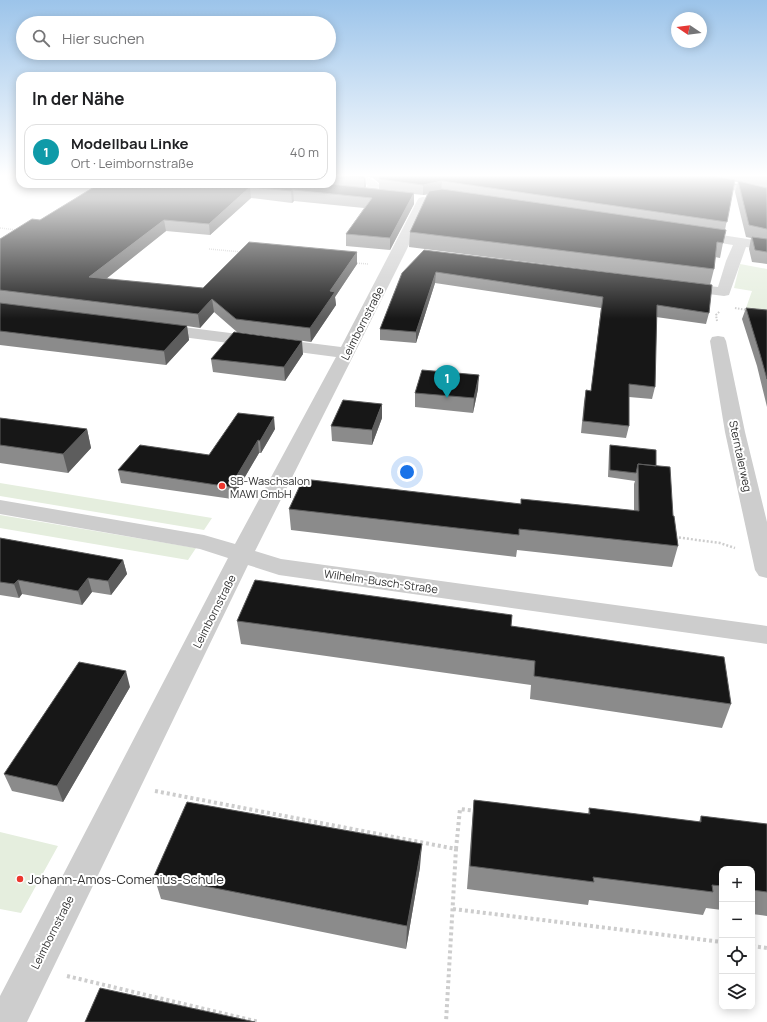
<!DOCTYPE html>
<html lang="de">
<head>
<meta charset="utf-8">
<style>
	body { margin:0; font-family:Manrope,sans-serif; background:#f2f2f2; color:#202124 }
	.controls { position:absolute; right:12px; bottom:12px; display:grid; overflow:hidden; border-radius:8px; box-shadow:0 2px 10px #0003 }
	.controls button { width:36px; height:36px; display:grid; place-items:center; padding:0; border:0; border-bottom:1px solid #e0e0e0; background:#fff; color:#202124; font:20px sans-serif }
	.compass { position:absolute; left:671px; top:12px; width:36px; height:36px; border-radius:50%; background:#fff; box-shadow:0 2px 10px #0003; rotate:283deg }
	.you { position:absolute; left:407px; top:472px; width:14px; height:14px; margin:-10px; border:3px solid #fff; border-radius:50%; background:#1a73e8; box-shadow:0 0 0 6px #1a73e833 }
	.badge { display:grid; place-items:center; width:26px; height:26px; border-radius:50%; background:#ec362e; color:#fff; font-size:13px; font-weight:700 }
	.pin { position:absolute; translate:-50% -33px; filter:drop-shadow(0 1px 2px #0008) }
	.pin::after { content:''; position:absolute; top:21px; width:14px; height:12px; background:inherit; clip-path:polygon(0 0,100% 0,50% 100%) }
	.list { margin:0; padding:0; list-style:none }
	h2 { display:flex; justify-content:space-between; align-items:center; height:52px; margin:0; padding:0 16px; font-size:17px }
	h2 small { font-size:13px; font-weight:400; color:#757577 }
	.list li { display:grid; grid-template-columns:26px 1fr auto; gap:12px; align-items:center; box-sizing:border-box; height:56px; margin:0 8px 8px; padding:0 8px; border:1px solid #e0e0e0; border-radius:12px }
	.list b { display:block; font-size:15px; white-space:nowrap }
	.list p { margin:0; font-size:13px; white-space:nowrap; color:#757577 }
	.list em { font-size:13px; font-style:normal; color:#757577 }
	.icon { flex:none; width:22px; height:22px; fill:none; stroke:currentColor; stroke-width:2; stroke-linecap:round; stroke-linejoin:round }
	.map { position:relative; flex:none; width:767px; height:1022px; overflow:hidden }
	.search { position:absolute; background:#fff; box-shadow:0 2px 10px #0003; left:16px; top:16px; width:320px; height:44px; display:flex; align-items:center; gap:10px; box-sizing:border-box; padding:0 14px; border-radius:22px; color:#757577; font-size:15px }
	.panel { position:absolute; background:#fff; box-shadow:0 2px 10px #0003; left:16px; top:72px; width:320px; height:116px; border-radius:12px }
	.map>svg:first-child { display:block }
	.green { fill:#e5eede }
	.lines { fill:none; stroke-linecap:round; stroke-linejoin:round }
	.path-far3 { stroke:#cdcdcd; stroke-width:1.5; stroke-dasharray:1 1; stroke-linecap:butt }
	.path-far2 { stroke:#cdcdcd; stroke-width:2; stroke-dasharray:1.5 1.5; stroke-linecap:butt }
	.path-far1 { stroke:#cdcdcd; stroke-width:2.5; stroke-dasharray:2 2; stroke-linecap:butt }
	.path { stroke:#cdcdcd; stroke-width:4; stroke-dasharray:3 3; stroke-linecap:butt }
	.street { fill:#cdcdcd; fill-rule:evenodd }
	.secondary { fill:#bababa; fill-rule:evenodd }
	.tram { stroke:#858585; stroke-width:1 }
	.wall { fill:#8b8b8b; fill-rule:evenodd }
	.shaded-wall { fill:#5d5d5d }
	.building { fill:#171717; stroke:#5d5d5d }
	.poi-dot { fill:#ec362e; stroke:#fff; stroke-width:1.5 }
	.labels { text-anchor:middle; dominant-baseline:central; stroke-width:4; stroke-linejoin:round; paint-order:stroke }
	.street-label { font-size:11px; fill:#303030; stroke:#fff }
	.poi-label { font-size:11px; fill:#303030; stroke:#fff; text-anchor:start }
	.near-poi-label { font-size:13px; fill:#303030; stroke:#fff; text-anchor:start }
</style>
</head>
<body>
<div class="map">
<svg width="767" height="1022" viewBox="0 0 767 1022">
	<rect width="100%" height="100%" fill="#fff"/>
	<path class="green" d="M 740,264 L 767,269 L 767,311 L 746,308 L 752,291 L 734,288 Z
		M 0,483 L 212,518 L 204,530 L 0,496 Z
		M 0,515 L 196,548 L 188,560 L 0,528 Z
		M 0,832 L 58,846 L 21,913 L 0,909 Z"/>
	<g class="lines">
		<path class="path-far3" d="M 0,228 L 17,230
			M 209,249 L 242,252
			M 355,263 L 368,264"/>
		<path class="path-far2" d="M 735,308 L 747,310
			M 717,321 L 716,315 L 720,311"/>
		<path class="path-far1" d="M 675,537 L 720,543 L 735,548"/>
		<path class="path" d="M 155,791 L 456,849 L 446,1022
			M 456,849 L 460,809 L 476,811
			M 453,909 L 722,942
			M 752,946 L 767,948
			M 67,976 L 259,1022"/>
		<path class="street" d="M 342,176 C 355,175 372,175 380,186 L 371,196 L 363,196 L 361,194 L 368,185 L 344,178 Z
			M 423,197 L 427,198 L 429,201 L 406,251 L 255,551 L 281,559 L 767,626 L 767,644 L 279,575 L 248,565 L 27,1022 L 0,1022 L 0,996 L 228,558 L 200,549 L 0,514 L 0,500 L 204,535 L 235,544 L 336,357 L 159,334 L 153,332 L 151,329 L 153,326 L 159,324 L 341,347 L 417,201 L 419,198 Z
			M 695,231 L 767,242 L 767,250 L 746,247 L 729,295 L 724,296 L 677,290 L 675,287 L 677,284 L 682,283 L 718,287 L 726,261 L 733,245 L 690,238 L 688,235 L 690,232 Z
			M 718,336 L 724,337 L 726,341 L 745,432 L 767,522 L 767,578 L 759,576 L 755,570 L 725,432 L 710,341 L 712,337 Z"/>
		<path class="secondary" d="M 680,176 L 700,176 L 767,190 L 767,198 L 682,178 Z"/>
		<path class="tram" d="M 723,182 L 767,191"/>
	</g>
	<path class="wall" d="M 332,176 L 767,176 L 767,264 L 752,262 L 749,249 L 751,238 L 746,237 L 735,192 L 738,182 L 734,182 L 725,230 L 723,243 L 720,258 L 715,257 L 714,269 L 710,285 L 409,247 L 410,232 L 428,194 L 423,195 L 414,194 L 414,204 L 390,250 L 346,246 L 346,234 L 364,208 L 294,201 L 292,203 L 251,198 L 210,235 L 166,231 L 106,279 L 203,288 L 357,252 L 357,264 L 335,297 L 336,305 L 311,342 L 237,332 L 214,312 L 200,328 L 187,326 L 189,340 L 166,365 L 0,345 L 0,239 L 40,220 L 99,184 L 332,184 ZM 365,176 L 373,178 L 379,183 L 379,189 L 365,188 L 366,187 Z
		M 424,250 L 709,313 L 706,324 L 656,317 L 655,387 L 652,399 L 629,397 L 629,426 L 626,438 L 581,433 L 584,402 L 586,390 L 591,391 L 601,308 L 435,283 L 416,343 L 380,340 L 380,329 Z
		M 746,308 L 767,310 L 767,407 L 757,366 L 742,319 Z
		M 303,354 L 285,381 L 213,372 L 211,359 Z
		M 478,389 L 473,413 L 415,407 L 415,393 Z
		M 0,418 L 87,429 L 91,448 L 68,473 L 0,463 Z
		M 382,418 L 372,445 L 332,441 L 331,426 Z
		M 275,429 L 261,453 L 259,453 L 232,499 L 121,483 L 118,470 L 209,455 Z
		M 610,445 L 656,466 L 673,516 L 678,546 L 672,567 L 517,550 L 516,557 L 291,530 L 289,509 L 521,504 L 634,511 L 634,484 L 635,481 L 608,477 L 609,452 Z
		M 0,538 L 123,560 L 127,574 L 111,595 L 92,592 L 82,605 L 22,594 L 19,598 L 0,595 Z
		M 237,621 L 511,626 L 731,704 L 722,728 L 530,699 L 531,685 L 241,644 Z
		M 130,687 L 63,802 L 12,791 L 4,774 Z
		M 474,800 L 588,814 L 589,808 L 699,822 L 701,816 L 767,824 L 767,916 L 752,914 L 752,869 L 722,869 L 722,910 L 706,908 L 703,915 L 589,900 L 588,905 L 467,889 L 472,823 Z
		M 420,867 L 406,949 L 161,899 L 154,876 Z"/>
	<path class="shaded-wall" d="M 365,176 L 366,187 L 364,188 L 364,178 Z
		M 442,181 L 441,192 L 423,195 L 423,185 Z
		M 250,187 L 251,198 L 210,235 L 209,224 Z
		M 293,190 L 294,201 L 292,203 L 291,191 Z
		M 414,193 L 414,204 L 390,250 L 390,238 Z
		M 164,220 L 166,231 L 92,290 L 89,277 Z
		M 357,252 L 357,264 L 335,297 L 336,305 L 311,342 L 310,328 L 330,291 Z
		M 436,272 L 435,283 L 416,343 L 416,332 Z
		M 212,299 L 214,312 L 200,328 L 198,314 Z
		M 187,326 L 189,340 L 166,365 L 164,351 Z
		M 302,341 L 303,354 L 285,381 L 284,367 Z
		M 479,375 L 478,389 L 473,413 L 474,398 Z
		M 382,404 L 382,418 L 372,445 L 372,430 Z
		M 274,417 L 275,429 L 261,453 L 260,441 Z
		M 87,429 L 91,448 L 68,473 L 63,454 Z
		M 258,440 L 259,453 L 232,499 L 230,487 Z
		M 123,560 L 127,574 L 111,595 L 108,581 Z
		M 88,578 L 92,592 L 82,605 L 78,591 Z
		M 18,580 L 22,594 L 19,598 L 14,584 Z
		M 126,671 L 130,687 L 63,802 L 57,786 Z
		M 422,844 L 420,867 L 406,949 L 407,926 Z"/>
	<path class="building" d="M 345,176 L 365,176 L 364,178 Z
		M 380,176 L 714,176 L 735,180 L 727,222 L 442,181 L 423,185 L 379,179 Z
		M 738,181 L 767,188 L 767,229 L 749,225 Z
		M 99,184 L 329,184 L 414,193 L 390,238 L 346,234 L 372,198 L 293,190 L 291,191 L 250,187 L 209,224 L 164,220 L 89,277 L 203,288 L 249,242 L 357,252 L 330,291 L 335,292 L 310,328 L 236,319 L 212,299 L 198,314 L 0,290 L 0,239 L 32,219 L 40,220 Z
		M 442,189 L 726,230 L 723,243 L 717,242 L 714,269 L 410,232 L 429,191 Z
		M 752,237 L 767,239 L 767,252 L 755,250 Z
		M 424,250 L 712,285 L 709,313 L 657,305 L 655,387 L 629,384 L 629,426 L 583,421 L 586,390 L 591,391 L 603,297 L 436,272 L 416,332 L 380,329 L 402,273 Z
		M 0,303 L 187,326 L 164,351 L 0,331 Z
		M 746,308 L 767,310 L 767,379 L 760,354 Z
		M 234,332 L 302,341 L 284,367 L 211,359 Z
		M 422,370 L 479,375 L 474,398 L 415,393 Z
		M 343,400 L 382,404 L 372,430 L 331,426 Z
		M 238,413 L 274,417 L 260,441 L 258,440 L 230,487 L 118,470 L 140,445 L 209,455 Z
		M 0,418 L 87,429 L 63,454 L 0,445 Z
		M 610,445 L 656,450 L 656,466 L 638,464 L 636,473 L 610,470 Z
		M 638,464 L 670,467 L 673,516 L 674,516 L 678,546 L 519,529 L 519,535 L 289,509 L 303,479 L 521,504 L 521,499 L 639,511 Z
		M 0,538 L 123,560 L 108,581 L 88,578 L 78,591 L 18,580 L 14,584 L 0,582 Z
		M 255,580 L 512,615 L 511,626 L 724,657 L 731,704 L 534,676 L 535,661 L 237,621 Z
		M 79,662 L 126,671 L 57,786 L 4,774 Z
		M 474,800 L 590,814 L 589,808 L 701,822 L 701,816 L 767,824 L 767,892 L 752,890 L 752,869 L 722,869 L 722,886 L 712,885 L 713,892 L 593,877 L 594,882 L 470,866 Z
		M 187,802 L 422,844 L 407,926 L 154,876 Z
		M 100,988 L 255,1022 L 85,1022 Z"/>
	<linearGradient id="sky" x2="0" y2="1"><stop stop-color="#9cc4ea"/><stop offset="0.55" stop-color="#fff"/><stop offset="1" stop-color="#fff" stop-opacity="0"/></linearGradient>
	<rect width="767" height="319" fill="url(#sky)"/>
	<g class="poi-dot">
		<circle cx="222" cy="486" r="4"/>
		<circle cx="20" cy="879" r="4"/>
	</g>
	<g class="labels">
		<g class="street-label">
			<text transform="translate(362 323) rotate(-63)">Leimbornstraße</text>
			<text transform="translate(741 456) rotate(78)">Sterntalerweg</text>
			<text transform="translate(381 581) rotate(8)">Wilhelm-Busch-Straße</text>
			<text transform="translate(214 611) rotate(-63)">Leimbornstraße</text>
			<text transform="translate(52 932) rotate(-63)">Leimbornstraße</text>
		</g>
		<g class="poi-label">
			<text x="230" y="480">SB-Waschsalon<tspan x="230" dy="13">MAWI GmbH</tspan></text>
		</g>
		<g class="near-poi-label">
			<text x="28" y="879">Johann-Amos-Comenius-Schule</text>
		</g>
	</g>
</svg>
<div class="controls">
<button>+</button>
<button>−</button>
<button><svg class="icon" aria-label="locate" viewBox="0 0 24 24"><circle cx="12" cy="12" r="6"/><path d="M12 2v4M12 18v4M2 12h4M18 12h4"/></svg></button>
<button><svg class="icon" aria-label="layers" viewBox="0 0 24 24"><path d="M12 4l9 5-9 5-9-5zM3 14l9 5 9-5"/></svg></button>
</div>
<svg class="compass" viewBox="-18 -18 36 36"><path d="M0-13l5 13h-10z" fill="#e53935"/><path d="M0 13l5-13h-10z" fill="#757577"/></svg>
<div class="you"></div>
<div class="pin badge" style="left:447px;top:398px;background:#0f9aa8">1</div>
<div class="search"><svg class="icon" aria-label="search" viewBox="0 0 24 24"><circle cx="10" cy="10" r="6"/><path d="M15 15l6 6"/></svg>Hier suchen</div>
<section class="panel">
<h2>In der Nähe<small></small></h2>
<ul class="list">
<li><span class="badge" style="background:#0f9aa8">1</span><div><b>Modellbau Linke</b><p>Ort · Leimbornstraße</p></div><em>40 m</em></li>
</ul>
</section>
</div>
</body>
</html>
